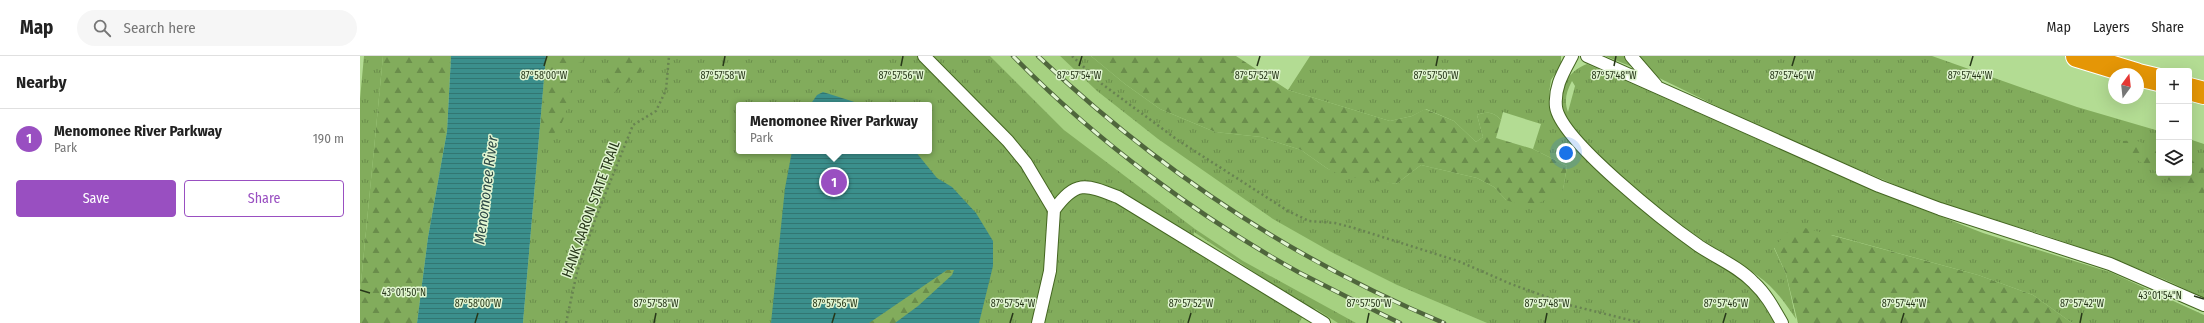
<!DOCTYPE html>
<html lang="en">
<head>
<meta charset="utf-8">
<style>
	body { margin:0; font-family:"Fira Sans Condensed",sans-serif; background:#f6f6f6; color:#222 }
	.controls { position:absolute; right:12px; top:12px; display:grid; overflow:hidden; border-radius:4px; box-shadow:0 4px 16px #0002 }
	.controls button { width:36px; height:36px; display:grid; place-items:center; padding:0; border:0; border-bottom:1px solid #e0e0e0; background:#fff; color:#222; font:20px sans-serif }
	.compass { position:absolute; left:1748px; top:12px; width:36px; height:36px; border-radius:50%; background:#fff; box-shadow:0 4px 16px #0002; rotate:15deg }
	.you { position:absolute; left:1206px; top:97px; width:14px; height:14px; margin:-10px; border:3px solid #fff; border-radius:50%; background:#1a73e8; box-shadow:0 0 0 6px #1a73e833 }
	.badge { display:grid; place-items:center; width:26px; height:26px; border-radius:50%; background:#994fc1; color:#fff; font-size:13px; font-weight:700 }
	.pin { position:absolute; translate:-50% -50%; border:2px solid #fff; box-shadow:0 1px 4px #0006 }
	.popup { position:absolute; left:376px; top:46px; width:196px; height:52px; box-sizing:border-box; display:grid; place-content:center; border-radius:4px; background:#fff; filter:drop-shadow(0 1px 3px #0005); font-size:13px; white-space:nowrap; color:#767676 }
	.popup b { font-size:15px; color:#222 }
	.popup::after { content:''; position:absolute; left:50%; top:100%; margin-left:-8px; border:8px solid transparent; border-top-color:#fff }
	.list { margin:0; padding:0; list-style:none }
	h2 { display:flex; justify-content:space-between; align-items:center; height:52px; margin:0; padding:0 16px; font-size:17px }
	h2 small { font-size:13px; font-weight:400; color:#767676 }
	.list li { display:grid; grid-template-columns:26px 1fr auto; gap:12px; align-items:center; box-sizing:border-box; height:60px; padding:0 16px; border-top:1px solid #e0e0e0 }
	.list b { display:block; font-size:15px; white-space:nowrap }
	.list p { margin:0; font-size:13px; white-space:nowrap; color:#767676 }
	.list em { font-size:13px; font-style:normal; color:#767676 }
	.actions { display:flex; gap:8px; padding:12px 16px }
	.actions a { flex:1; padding:9px 0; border:1px solid #994fc1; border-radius:4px; text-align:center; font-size:14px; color:#994fc1 }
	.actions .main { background:#994fc1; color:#fff }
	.icon { flex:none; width:22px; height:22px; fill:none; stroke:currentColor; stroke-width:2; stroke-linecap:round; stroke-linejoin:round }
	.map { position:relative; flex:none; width:1844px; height:267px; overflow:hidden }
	header { display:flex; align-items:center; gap:24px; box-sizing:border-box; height:56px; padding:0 20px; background:#fff; border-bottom:1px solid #e0e0e0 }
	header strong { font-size:19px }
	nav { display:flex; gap:22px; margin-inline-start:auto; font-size:14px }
	.search { width:280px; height:36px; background:#f6f6f6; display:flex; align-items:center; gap:10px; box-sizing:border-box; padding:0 14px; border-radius:22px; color:#767676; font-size:15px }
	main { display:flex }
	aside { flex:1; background:#fff }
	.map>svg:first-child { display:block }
	.built { fill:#a6d181 }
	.grass { fill:url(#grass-tufts); fill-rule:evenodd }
	.forest { fill:url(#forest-firs) }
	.water { fill:url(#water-rules) }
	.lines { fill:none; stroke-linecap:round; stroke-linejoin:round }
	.lane-casing { stroke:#446621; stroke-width:14 }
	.highway-casing { stroke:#fff; stroke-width:24 }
	.path { stroke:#688351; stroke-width:2.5; stroke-dasharray:2 3; stroke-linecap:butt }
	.lane { stroke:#fff; stroke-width:12 }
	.highway { stroke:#e59606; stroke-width:22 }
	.rail-casing { stroke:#4f663c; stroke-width:4.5 }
	.rail { stroke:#e1f5d1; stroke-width:3; stroke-dasharray:9; stroke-linecap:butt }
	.ticks { fill:none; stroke:#273719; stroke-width:1.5 }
	.labels { text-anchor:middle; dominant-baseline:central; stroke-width:3; stroke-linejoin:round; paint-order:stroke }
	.street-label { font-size:14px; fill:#273719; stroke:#e1f5d1 }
	.water-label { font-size:15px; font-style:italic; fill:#2b4645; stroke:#e1f5d1 }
	.ticks-label { font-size:10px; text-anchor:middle; fill:#273719; stroke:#e1f5d1; stroke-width:3; stroke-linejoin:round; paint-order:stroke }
</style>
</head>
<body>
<header>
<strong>Map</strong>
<div class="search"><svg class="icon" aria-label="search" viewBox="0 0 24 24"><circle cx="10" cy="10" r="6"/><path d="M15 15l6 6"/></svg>Search here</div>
<nav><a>Map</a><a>Layers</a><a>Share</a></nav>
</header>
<main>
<aside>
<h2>Nearby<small></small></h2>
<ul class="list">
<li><span class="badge">1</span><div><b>Menomonee River Parkway</b><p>Park</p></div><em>190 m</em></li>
</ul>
<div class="actions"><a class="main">Save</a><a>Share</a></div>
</aside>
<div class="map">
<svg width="1844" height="267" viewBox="0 0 1844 267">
	<defs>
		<pattern id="grass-tufts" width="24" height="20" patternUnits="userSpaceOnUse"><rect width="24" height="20" fill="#82ac5c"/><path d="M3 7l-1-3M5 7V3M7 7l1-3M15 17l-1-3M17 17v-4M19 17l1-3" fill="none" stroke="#6a8d4b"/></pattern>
		<pattern id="forest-firs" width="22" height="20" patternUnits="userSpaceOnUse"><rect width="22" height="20" fill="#82ac5c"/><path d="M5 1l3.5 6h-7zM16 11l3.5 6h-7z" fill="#6a8d4b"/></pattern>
		<pattern id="water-rules" width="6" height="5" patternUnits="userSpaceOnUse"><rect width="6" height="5" fill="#3b8f8c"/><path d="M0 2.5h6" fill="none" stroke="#327672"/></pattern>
	</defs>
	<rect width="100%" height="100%" fill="#b3dc93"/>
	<path class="built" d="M 630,0 L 700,0 L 737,35 L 798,83 L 973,197 L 1037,229 L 1127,267 L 939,267 L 943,260 L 832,191 L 704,74 Z"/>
	<path class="grass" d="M 4,0 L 23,0 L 0,237 L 0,43 Z
		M 186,0 L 630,0 L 704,74 L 835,173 L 883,205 L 996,267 L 978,267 L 956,253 L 948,252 L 834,176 L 832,191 L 943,260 L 939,267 L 163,267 ZM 379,49 L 569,49 L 569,95 L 379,95 Z
		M 700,0 L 731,0 L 765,28 L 800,53 L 855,76 L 901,81 L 941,94 L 968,113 L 1036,128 L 1061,109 L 1117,122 L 1134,131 L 1146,144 L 1203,134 L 1207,110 L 1173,93 L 1181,68 L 1143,56 L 1141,64 C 1134,56 1127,55 1117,59 L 1123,81 L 1116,86 L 1094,65 L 1066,53 L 1052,60 L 1030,65 L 928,34 L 950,0 L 1201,0 L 1201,9 L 1191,24 L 1189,37 L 1190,55 L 1199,73 L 1254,128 L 1391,230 L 1415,267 L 1127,267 L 1037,229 L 973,197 L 913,163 L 798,83 L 737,35 Z
		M 1245,0 L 1572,0 L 1717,51 L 1799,75 L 1799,117 L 1829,117 L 1829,83 L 1844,88 L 1844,242 L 1806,224 L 1751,202 L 1678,177 L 1583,149 L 1408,75 L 1295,20 Z
		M 1227,8 L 1518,136 L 1623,177 L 1750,216 L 1844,259 L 1844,267 L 1712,267 L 1673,239 L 1618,219 L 1472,179 L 1414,192 L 1426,218 L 1436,263 C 1425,247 1414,231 1398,220 C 1380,206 1358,196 1340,182 C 1303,156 1267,128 1235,96 C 1227,88 1215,79 1210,70 C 1196,45 1200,18 1227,8 ZM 1212,25 L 1215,30 L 1208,56 C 1204,45 1206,36 1212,25 Z"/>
	<path class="forest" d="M 23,0 L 91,0 L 87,75 L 68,181 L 57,267 L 0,267 L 0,237 Z
		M 186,0 L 225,0 L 224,5 C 220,6 215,8 213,10 C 208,16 210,28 210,35 C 208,50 202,87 180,79 Z
		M 259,0 L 291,0 L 282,15 L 255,36 L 248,34 L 246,24 L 257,9 Z
		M 731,0 L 876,0 L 928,34 L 1030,65 L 1052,60 L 1065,53 L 1094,65 L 1116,86 L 1123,81 L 1117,59 C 1127,55 1134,56 1141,64 L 1136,82 L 1173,93 L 1207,110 L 1203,134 L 1170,152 L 1146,144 L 1134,131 L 1117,122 L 1061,109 L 1036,128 L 983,120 L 968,113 L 941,94 L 901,81 L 855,76 L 800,53 L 765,28 Z
		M 1775,84 L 1799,94 L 1799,117 L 1829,117 L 1829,104 L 1844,109 L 1844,147 L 1762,94 L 1763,85 Z
		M 1434,169 L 1618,219 L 1673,239 L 1712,267 L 1438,267 L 1426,218 L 1414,191 Z
		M 587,214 L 594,214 L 592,219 L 558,250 L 535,267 L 509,267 Z"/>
	<path class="water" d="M 91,0 L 186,0 L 163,267 L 57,267 L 68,181 L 87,75 Z
		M 463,36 L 504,49 L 450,49 L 457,39 Z
		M 432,95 L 555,95 L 577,122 L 592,131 L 616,157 L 633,185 L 633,210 L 619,267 L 535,267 L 558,250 L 592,219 L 594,214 L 587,214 L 509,267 L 411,267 L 425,132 Z"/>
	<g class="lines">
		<defs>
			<path id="lane" d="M 564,0 L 648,85 L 666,107 L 694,154 L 690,215 L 678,267
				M 1212,0 C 1203,17 1194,31 1196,51 C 1201,85 1309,169 1339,190 C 1357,202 1379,211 1394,227 C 1406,238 1414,253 1422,267
				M 1227,0 L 1519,130 L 1580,153 L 1750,208 L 1844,249
				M 1271,0 L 1296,29
				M 694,154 C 716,124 725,128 758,141 L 964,267"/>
			<path id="highway" d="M 1717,0 L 1776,18
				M 1778,19 L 1799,24
				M 1829,33 L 1844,37"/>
		</defs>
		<use href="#lane" class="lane-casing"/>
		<use href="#highway" class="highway-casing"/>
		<path class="path" d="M 712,0 L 742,28 L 819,85 L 928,155 L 949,165 L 975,167 L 994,172 L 1098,205 L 1151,228 L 1209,249 L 1282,267
			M 206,267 L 217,216 L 236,161 L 273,69 L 296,55 L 306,34 L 309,0"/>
		<use href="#lane" class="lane"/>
		<use href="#highway" class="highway"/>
		<defs>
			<path id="rail" d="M 653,0 C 735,84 837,160 940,217 C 973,234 1007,251 1040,267
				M 678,0 C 798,114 931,203 1084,267"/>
		</defs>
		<use href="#rail" class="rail-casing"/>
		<use href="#rail" class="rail"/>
	</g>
	<path class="ticks" d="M 184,10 L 187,0M 363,10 L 365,0M 541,10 L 543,0M 719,10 L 722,0M 897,10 L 900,0M 1076,10 L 1078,0M 1254,10 L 1256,0M 1432,10 L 1435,0M 1610,10 L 1613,0M 0,234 L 10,237M 1834,240 L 1844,243M 115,267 L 118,257M 294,267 L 296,257M 472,267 L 475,257M 650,267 L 653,257M 828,267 L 831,257M 1007,267 L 1009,257M 1185,267 L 1187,257M 1363,267 L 1366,257M 1541,267 L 1544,257M 1720,267 L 1722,257"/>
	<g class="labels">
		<g class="street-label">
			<text transform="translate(231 153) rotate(-70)">HANK AARON STATE TRAIL</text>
		</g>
		<g class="water-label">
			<text transform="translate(126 134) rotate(-83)">Menomonee River</text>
		</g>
	</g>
	<g class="ticks-label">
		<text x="184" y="23">87°58'00"W</text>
		<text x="1610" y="23">87°57'44"W</text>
		<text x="363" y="23">87°57'58"W</text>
		<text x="541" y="23">87°57'56"W</text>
		<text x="719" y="23">87°57'54"W</text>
		<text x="897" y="23">87°57'52"W</text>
		<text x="1076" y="23">87°57'50"W</text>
		<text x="1254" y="23">87°57'48"W</text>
		<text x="1432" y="23">87°57'46"W</text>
		<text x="44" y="240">43°01'50"N</text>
		<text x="1800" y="243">43°01'54"N</text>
		<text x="118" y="251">87°58'00"W</text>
		<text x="296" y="251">87°57'58"W</text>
		<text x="475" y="251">87°57'56"W</text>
		<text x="653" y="251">87°57'54"W</text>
		<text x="831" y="251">87°57'52"W</text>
		<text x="1009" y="251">87°57'50"W</text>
		<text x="1187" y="251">87°57'48"W</text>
		<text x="1366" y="251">87°57'46"W</text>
		<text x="1544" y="251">87°57'44"W</text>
		<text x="1722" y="251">87°57'42"W</text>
	</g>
</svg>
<div class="controls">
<button>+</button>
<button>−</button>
<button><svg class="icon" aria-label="layers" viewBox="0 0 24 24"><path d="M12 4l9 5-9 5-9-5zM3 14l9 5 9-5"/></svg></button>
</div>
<svg class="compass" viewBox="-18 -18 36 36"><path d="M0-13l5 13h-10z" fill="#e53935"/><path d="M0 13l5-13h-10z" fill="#767676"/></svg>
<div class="you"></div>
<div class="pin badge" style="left:474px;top:126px">1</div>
<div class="popup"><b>Menomonee River Parkway</b>Park</div>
</div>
</main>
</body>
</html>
